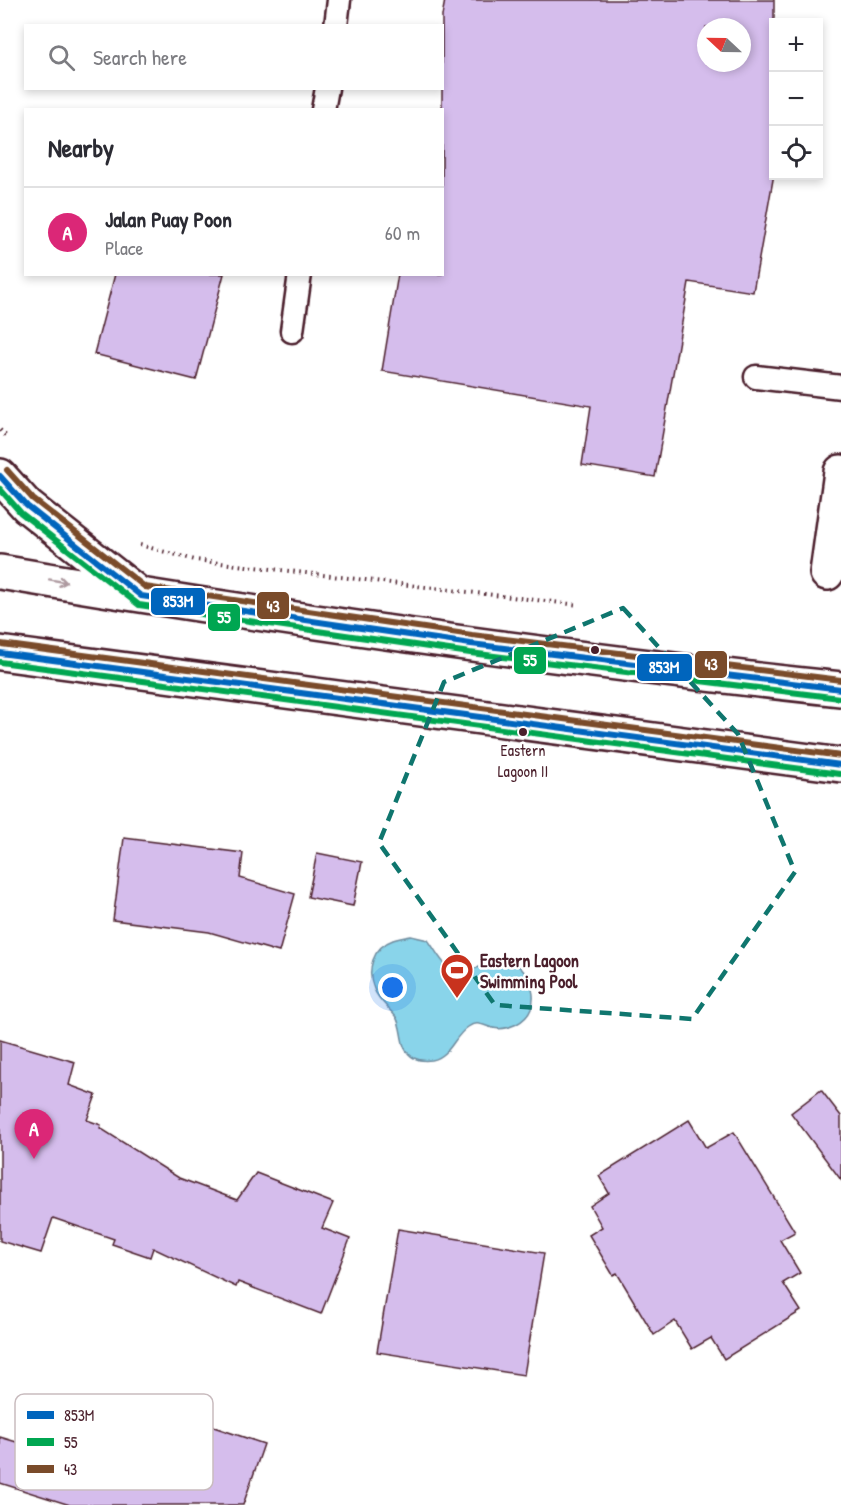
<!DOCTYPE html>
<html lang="en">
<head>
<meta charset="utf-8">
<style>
	body { margin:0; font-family:"Patrick Hand",sans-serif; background:#f7f7f7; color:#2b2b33 }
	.controls { position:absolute; right:18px; top:18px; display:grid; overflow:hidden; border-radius:0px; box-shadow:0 3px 9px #0003 }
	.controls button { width:54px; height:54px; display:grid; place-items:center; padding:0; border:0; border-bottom:2px solid #e1e1e2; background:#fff; color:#2b2b33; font:30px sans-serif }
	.compass { position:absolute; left:697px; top:18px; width:54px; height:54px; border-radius:50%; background:#fff; box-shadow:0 3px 9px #0003; rotate:292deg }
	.you { position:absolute; left:393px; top:988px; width:21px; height:21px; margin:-15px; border:4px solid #fff; border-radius:50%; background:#1a73e8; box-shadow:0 0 0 9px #1a73e833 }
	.badge { display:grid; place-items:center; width:39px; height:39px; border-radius:50%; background:#db2777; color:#fff; font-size:20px; font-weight:700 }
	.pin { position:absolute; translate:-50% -50px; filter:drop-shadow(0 2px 3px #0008) }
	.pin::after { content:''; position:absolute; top:32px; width:21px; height:18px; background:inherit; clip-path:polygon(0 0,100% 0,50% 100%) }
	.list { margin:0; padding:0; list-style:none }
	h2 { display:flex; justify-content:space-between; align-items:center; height:78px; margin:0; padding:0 24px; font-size:26px }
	h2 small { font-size:20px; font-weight:400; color:#7c7c81 }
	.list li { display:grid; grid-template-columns:39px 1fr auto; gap:18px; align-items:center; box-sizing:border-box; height:90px; padding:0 24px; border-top:2px solid #e1e1e2 }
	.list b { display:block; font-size:22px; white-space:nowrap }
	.list p { margin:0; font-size:20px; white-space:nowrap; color:#7c7c81 }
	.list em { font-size:20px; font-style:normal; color:#7c7c81 }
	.icon { flex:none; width:33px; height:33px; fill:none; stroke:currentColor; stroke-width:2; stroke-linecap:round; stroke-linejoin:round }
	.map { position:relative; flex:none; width:841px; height:1505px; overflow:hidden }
	.search { position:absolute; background:#fff; box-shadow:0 3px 9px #0003; left:24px; top:24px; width:420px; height:66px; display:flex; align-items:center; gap:15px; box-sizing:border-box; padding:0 21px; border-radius:0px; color:#7c7c81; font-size:22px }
	.panel { position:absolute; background:#fff; box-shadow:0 3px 9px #0003; left:24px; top:108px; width:420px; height:168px; border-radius:0px }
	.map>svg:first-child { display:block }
	.water { fill:#89d4ea; stroke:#708c9e; stroke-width:1.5 }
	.building { fill:#d5bdec; stroke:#4a1f2b; stroke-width:1.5; fill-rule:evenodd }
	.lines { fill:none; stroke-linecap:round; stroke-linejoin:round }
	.lane-casing { stroke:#4a1f2b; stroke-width:27 }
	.street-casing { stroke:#4a1f2b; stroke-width:38 }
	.primary-casing { stroke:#4a1f2b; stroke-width:38 }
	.path { stroke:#4a1f2b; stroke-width:4; stroke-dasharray:1.5 4.5; stroke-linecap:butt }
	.lane { stroke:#fff; stroke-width:22 }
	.street { stroke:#fff; stroke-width:33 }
	.primary { stroke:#fff; stroke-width:33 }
	.bus-1-casing { stroke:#fff; stroke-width:10 }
	.bus-2-casing { stroke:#fff; stroke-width:10 }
	.bus-3-casing { stroke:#fff; stroke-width:10 }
	.bus-1 { stroke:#0065bd; stroke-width:6 }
	.bus-2 { stroke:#00a651; stroke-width:6 }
	.bus-3 { stroke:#7a4b2a; stroke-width:6 }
	.oneway { stroke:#ae9aa0 }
	.marked { fill:none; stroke:#0f766e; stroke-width:4.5; stroke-dasharray:12 8; stroke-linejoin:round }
	.bus-dot { fill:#4a1f2b; stroke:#fff; stroke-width:2 }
	.labels { text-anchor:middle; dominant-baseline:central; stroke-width:5; stroke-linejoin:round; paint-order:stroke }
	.bus-label { font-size:16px; fill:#4a1f2b; stroke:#fff }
	.poi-label { font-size:18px; font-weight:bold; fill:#4a1f2b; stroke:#fff; text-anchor:start }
	.key { fill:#fff; stroke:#c9bcbf; stroke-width:1.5 }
	.key-label { font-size:16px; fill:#4a1f2b }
	.line-badge { stroke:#fff; stroke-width:2 }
	.badge-label { font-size:16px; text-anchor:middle; font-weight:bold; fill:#fff }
</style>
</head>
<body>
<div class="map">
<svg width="841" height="1505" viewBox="0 0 841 1505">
	<rect width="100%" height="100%" fill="#fff"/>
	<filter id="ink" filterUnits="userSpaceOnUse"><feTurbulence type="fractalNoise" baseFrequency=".0167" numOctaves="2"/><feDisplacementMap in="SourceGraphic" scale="12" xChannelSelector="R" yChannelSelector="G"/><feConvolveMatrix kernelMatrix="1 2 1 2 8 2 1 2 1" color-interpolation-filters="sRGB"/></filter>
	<g filter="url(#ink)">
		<path class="water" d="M 411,936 L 428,940 C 434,948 440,960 447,966 C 470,987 505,936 528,978 C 533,987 535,1000 531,1009 C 526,1022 508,1031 493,1028 C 484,1026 477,1020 468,1027 C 453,1037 451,1056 432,1060 C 425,1061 420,1061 414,1058 C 398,1049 404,1030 396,1017 C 389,1008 378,1000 374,989 C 366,970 373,947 393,940 C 399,938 405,937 411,936 Z"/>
		<path class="building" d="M 445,0 L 774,0 L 774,174 L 753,292 L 689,282 L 655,477 L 582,465 L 591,406 L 382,371 L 398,274 L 442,274 L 442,16 ZM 706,27 L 742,27 L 742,63 L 706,63 Z
			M 115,274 L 224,274 L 196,380 L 94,354 Z
			M 124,838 L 243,853 L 240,878 L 295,894 L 279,952 L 209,932 L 113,920 Z
			M 317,853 L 362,862 L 353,906 L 308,897 Z
			M 0,1040 L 75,1062 L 69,1085 L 96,1095 L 87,1120 L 101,1125 L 100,1128 L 179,1178 L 237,1200 L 256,1173 L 333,1203 L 322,1228 L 350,1239 L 321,1314 L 238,1282 L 236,1287 L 153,1248 L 150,1257 L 112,1244 L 114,1239 L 53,1218 L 41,1253 L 0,1241 Z
			M 821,1090 L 841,1116 L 841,1180 L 791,1113 Z
			M 689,1120 L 706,1148 L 734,1132 L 795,1232 L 780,1240 L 800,1273 L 783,1283 L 801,1311 L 724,1359 L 711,1338 L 692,1349 L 675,1321 L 654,1335 L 617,1273 L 613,1275 L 589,1235 L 602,1227 L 590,1206 L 609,1193 L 599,1176 Z
			M 398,1229 L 544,1253 L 524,1375 L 377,1352 Z
			M 83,1421 L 125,1433 L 184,1455 L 196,1421 L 264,1444 L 243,1505 L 70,1505 L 0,1483 L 0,1437 L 53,1453 L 60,1429 L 79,1435 Z"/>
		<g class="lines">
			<defs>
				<path id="lane" d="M 336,26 L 339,0
					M 323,110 L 327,88
					M 292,331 L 300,274
					M 756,377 L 841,387"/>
				<path id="street" d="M 827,573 L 841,472"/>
				<path id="primary" d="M 0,476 L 27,506 L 137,593
					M 0,572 C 279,619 560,659 841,689
					M 0,653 L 841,765"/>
			</defs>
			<use href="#lane" class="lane-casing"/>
			<use href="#street" class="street-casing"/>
			<use href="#primary" class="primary-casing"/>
			<path class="path" d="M 0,430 L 8,438
				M 140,545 L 195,560 L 579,605"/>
			<use href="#lane" class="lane"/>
			<use href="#street" class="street"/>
			<use href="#primary" class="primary"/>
			<defs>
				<path id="bus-1" d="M 0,476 L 27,506 L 141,596 L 471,644 L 841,689
					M 0,653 L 841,765"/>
				<path id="bus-2" d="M 0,489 L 21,513 L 139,605 L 470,653 L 840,698
					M 0,662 L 840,774"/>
				<path id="bus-3" d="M 7,470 L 33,499 L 145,587 L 472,635 L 841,680
					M 1,644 L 841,756"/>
			</defs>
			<use href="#bus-1" class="bus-1-casing"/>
			<use href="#bus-2" class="bus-2-casing"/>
			<use href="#bus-3" class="bus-3-casing"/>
			<use href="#bus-1" class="bus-1"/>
			<use href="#bus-2" class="bus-2"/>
			<use href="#bus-3" class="bus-3"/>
		</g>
		<defs><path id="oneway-shaft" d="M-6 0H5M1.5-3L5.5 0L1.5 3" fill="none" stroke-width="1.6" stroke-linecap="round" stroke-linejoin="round" transform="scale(1.5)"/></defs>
		<use class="oneway" href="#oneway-shaft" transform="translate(58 581) rotate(10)"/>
	</g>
	<path class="marked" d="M 623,608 L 738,734 L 795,872 L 692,1019 L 495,1005 L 379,843 L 444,682 Z"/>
	<defs>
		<symbol id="stadium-pin" viewBox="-11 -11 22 30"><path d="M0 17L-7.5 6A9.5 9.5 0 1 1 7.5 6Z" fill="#c8321e" stroke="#fff"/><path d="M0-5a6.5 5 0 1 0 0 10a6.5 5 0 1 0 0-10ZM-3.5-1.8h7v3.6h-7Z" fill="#fff"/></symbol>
	</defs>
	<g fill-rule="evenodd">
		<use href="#stadium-pin" x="438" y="951" width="38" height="52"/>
	</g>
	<g class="bus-dot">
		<circle cx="595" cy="650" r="5"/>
		<circle cx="523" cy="732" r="5"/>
	</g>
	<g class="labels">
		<g class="bus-label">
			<text x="523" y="750">Eastern<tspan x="523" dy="21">Lagoon II</tspan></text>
		</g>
		<g class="poi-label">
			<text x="480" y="960">Eastern Lagoon<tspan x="480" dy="21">Swimming Pool</tspan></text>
		</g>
	</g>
	<rect x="15" y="1394" width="198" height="96" rx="9" class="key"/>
	<rect x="27" y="1411" width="27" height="8" fill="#0065bd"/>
	<rect x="27" y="1438" width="27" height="8" fill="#00a651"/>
	<rect x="27" y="1465" width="27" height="8" fill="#7a4b2a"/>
	<g class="key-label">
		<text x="64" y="1421">853M</text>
		<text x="64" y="1448">55</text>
		<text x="64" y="1475">43</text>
	</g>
	<g class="line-badge">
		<rect x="150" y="587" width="56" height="29" rx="6" fill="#0065bd"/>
		<rect x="256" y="591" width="34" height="29" rx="6" fill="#7a4b2a"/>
		<rect x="207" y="603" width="34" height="29" rx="6" fill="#00a651"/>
		<rect x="513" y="646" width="34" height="29" rx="6" fill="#00a651"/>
		<rect x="694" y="650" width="34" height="29" rx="6" fill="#7a4b2a"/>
		<rect x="636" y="653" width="57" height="29" rx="6" fill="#0065bd"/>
	</g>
	<g class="badge-label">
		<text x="178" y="607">853M</text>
		<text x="273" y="612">43</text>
		<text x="224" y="623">55</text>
		<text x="530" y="666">55</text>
		<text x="711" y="670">43</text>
		<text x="664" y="673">853M</text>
	</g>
</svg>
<div class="controls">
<button>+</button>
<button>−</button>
<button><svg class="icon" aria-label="locate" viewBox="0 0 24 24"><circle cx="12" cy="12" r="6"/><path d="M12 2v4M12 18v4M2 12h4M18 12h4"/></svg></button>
</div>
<svg class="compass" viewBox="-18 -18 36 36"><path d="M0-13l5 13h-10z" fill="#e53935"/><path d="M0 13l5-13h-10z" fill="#7c7c81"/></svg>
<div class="you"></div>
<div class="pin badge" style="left:34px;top:1159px">A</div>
<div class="search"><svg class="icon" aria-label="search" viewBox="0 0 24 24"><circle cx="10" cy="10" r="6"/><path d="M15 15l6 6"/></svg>Search here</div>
<section class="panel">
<h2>Nearby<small></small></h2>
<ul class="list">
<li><span class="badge">A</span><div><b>Jalan Puay Poon</b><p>Place</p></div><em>60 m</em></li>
</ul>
</section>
</div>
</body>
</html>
